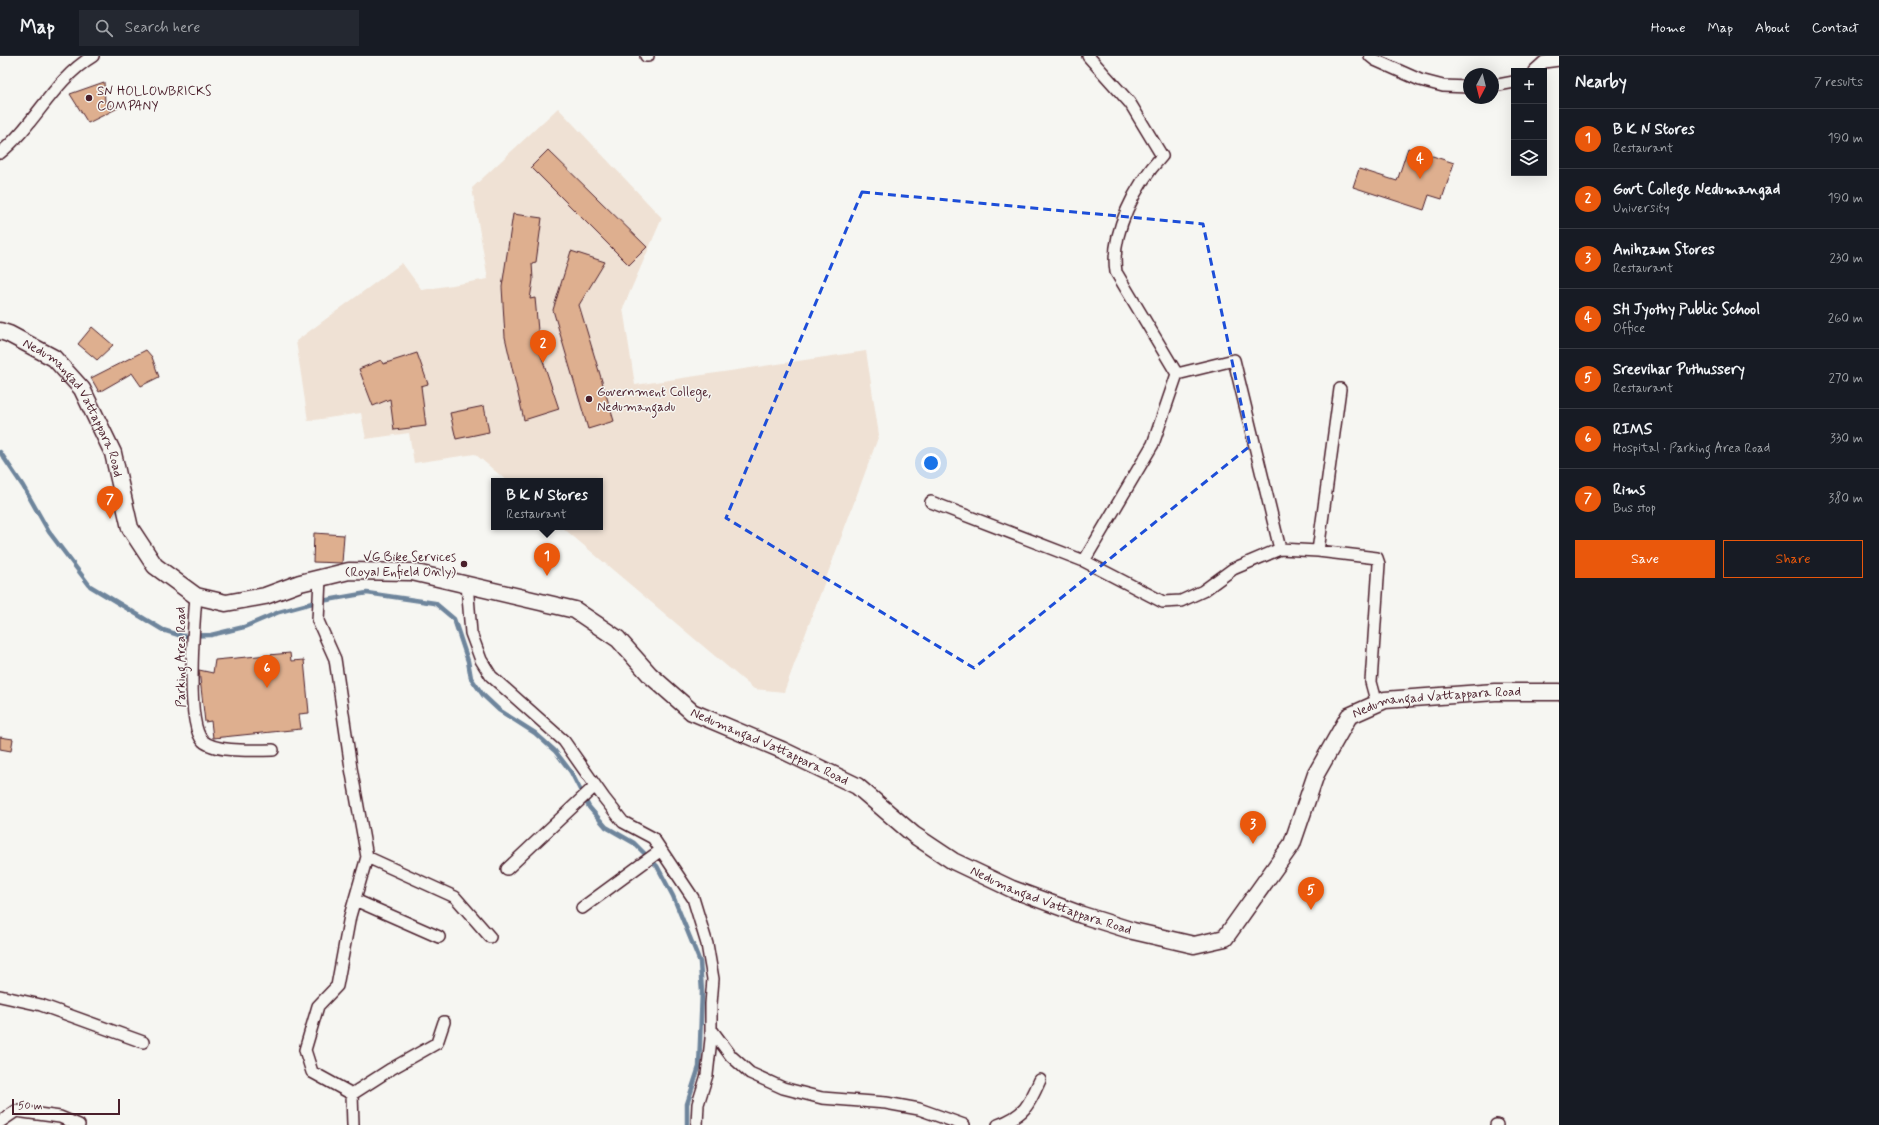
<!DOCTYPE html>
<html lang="en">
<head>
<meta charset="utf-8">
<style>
	body { margin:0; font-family:Mynerve,sans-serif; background:#242831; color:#f1f3f6 }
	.controls { position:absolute; right:12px; top:12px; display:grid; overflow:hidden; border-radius:0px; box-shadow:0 4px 16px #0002 }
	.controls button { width:36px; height:36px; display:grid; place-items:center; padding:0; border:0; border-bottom:1px solid #363941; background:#171b24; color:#f1f3f6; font:20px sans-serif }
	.compass { position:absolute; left:1463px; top:12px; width:36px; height:36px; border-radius:50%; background:#171b24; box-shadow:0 4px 16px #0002; rotate:187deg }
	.scale { position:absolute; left:12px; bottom:10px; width:108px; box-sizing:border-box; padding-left:4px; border:2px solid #4a1f2b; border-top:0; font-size:11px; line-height:14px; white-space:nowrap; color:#4a1f2b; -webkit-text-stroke:3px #f6f6f2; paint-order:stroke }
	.you { position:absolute; left:931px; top:407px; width:14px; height:14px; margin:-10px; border:3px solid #fff; border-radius:50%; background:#1a73e8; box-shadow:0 0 0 6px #1a73e833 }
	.badge { display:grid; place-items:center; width:26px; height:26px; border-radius:50%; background:#ea580c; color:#fff; font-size:13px; font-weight:700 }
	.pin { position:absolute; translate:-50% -33px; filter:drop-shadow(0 1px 2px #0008) }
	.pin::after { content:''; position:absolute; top:21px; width:14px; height:12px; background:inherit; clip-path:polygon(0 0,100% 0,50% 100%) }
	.popup { position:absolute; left:491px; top:422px; width:112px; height:52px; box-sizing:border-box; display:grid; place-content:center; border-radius:0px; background:#171b24; filter:drop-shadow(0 1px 3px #0005); font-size:13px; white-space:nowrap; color:#9ea1a6 }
	.popup b { font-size:15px; color:#f1f3f6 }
	.popup::after { content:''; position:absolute; left:50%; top:100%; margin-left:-8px; border:8px solid transparent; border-top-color:#171b24 }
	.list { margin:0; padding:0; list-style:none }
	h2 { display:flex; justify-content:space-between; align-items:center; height:52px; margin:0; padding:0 16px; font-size:17px }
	h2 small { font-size:13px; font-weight:400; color:#9ea1a6 }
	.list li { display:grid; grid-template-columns:26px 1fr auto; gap:12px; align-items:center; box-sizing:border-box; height:60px; padding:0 16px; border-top:1px solid #363941 }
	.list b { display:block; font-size:15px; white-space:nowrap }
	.list p { margin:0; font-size:13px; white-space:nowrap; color:#9ea1a6 }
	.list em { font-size:13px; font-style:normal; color:#9ea1a6 }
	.actions { display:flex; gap:8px; padding:12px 16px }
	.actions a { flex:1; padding:9px 0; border:1px solid #ea580c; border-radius:0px; text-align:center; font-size:14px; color:#ea580c }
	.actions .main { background:#ea580c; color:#fff }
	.icon { flex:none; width:22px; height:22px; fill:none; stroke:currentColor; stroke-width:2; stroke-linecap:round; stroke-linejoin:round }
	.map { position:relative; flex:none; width:1559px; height:1069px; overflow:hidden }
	header { display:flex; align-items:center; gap:24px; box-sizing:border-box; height:56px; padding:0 20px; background:#171b24; border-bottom:1px solid #363941 }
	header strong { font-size:19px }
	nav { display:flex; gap:22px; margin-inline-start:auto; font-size:14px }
	.search { width:280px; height:36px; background:#242831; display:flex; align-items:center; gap:10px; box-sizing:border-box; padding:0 14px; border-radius:0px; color:#9ea1a6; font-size:15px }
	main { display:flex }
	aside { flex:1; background:#171b24 }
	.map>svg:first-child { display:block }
	.built { fill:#efe1d4 }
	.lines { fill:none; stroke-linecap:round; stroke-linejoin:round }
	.stream { stroke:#6e859c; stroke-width:4.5 }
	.building { fill:#deaf8f; stroke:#4a1f2b }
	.street-casing { stroke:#4a1f2b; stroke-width:14 }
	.secondary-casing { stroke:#4a1f2b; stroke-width:19 }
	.street { stroke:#f6f6f2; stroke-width:11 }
	.secondary { stroke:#f6f6f2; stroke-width:16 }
	.marked { fill:none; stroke:#1d4ed8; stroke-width:3; stroke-dasharray:8 5; stroke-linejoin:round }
	.poi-dot { fill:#4a1f2b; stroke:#f6f6f2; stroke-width:1.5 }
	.labels { text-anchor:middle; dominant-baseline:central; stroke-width:3; stroke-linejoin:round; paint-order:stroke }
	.poi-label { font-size:13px; fill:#4a1f2b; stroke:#f6f6f2; text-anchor:start }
	.street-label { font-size:13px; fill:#4a1f2b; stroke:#f6f6f2 }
</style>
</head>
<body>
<header>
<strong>Map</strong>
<div class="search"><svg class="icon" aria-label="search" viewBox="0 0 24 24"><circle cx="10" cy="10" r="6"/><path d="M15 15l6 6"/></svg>Search here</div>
<nav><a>Home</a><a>Map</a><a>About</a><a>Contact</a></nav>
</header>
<main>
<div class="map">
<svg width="1559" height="1069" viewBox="0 0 1559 1069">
	<rect width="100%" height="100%" fill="#f6f6f2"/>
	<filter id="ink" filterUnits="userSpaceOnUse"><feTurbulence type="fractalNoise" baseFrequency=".025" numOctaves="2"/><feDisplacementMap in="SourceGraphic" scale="8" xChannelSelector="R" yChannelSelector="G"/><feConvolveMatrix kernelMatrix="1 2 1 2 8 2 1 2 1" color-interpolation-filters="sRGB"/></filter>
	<g filter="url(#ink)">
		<path class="built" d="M 558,52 L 662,162 L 623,252 L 635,329 L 866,295 L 879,379 L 784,636 L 754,633 L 562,471 L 600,471 L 600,425 L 507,425 L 475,398 L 414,407 L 409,377 L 366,383 L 361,357 L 308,365 L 296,285 L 402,207 L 422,234 L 488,223 L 472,132 Z"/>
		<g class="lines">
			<path class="stream" d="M 0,396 L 23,430 L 49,476 L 90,530 L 163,574 L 182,580 L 211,579 L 244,571 L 279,556 L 316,546 L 367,537 L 435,547 L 454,563 L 468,605 L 471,622 L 483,639 L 499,654 L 535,677 L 555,695 L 571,716 L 589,751 L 606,771 L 634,787 L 657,810 L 673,840 L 700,906 L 702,936 L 699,1011 L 687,1048 L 687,1069"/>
		</g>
		<path class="building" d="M 104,26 L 105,47 L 118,52 L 88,67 L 70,38 Z
			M 1408,92 L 1454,107 L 1442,143 L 1429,139 L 1424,154 L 1353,131 L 1359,113 L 1397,125 Z
			M 548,94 L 647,191 L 629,209 L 531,111 Z
			M 513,158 L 542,162 L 536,206 L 532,207 L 533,224 L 530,243 L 535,242 L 540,296 L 559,353 L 524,364 L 505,281 L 502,231 Z
			M 571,195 L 605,206 L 579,249 L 614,365 L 588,373 L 553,254 Z
			M 92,271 L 113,289 L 97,304 L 78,288 Z
			M 146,294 L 152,301 L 159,321 L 141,330 L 132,317 L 99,336 L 91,322 Z
			M 417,297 L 428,328 L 421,330 L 426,370 L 394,374 L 390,343 L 373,350 L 359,313 L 381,304 L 383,308 Z
			M 484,350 L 489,376 L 456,383 L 450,357 Z
			M 314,477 L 344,479 L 342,507 L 313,506 Z
			M 290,597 L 291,605 L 304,604 L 309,657 L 299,658 L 301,673 L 213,682 L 211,665 L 205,666 L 199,614 L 213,617 L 215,604 Z
			M 0,681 L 13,683 L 11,695 L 0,693 Z"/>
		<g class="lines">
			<defs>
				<path id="street" d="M 646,0 L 648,0
					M 1088,0 L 1130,47 L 1162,100 C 1136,128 1110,177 1116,216 L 1177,318
					M 1370,0 L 1375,4 L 1420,24 L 1443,30 L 1469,31
					M 1534,15 L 1544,6 L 1559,4
					M 1493,30 L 1514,26
					M 0,97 C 35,69 53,24 93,0
					M 1340,333 L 1318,495 L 1377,502 L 1379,508 L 1371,626 L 1377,648
					M 931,446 L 1084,505 L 1163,546 L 1181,545 L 1203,535 L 1233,513 L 1280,493 L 1318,495
					M 1084,505 L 1153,388 L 1177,318 L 1234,304 L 1280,493
					M 320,522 L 318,565 L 335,603 L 351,712 L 367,801 L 350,860 L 337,930 L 318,950 L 305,994 L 312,1016 L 352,1038 L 353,1069
					M 467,528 L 471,577 L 481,604 L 491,620 L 564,685 L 604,742 L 623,766 L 653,782 L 693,842 L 707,888 L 713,923 L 711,948 L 711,983 L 707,1019 L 698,1048 L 697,1069
					M 196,540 C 194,567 185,667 203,685 C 216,697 256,694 273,694
					M 367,801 L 455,841 L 490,881
					M 507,813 L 595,730
					M 355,844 L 439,881
					M 582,852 L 661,794
					M 0,940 L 41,949 L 143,986
					M 711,973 L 731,1000 L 750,1017 L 783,1032 L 822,1042 L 886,1047 L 919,1053 L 964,1069
					M 352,1038 L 391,1013 L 437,987 L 444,966
					M 0,1066 L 16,1055 L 60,1061 L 79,1069
					M 998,1069 C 1025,1059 1029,1049 1040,1024
					M 1496,1069 L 1497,1069"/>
				<g id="secondary">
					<path id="s1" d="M 0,275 L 9,278 L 54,302 L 82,333 L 113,397 L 130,472 L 155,510 L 196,540 L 226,547 L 265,540 L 300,527 L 349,515 L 412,516 L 575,554 L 618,583 L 650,619 L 692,656 L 782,694 L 857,730 L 914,779 L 953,805 L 1012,833 L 1082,859 L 1133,875 L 1194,889 L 1225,882 L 1292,788 L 1316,718 L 1349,660 L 1385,644 L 1495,636 L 1559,636"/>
				</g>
			</defs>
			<use href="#street" class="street-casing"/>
			<use href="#secondary" class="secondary-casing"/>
			<use href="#street" class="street"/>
			<use href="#secondary" class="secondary"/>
		</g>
	</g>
	<path class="marked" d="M 862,136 L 1203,168 L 1250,390 L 974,612 L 726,462 Z"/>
	<g class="poi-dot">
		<circle cx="89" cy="42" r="4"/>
		<circle cx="589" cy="343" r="4"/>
		<circle cx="464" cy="508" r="4"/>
	</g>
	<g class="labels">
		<g class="poi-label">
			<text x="97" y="35">SN HOLLOWBRICKS<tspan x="97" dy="15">COMPANY</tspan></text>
			<text x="597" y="336">Government College,<tspan x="597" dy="15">Nedumangadu</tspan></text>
			<text x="456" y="501" text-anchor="end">VG Bike Services<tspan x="456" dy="15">(Royal Enfield Only)</tspan></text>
		</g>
		<g class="street-label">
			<text stroke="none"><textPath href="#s1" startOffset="112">Nedumangad Vattappara Road</textPath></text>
			<text transform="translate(181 601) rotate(-90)">Parking Area Road</text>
			<text stroke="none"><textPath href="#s1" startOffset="1828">Nedumangad Vattappara Road</textPath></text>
			<text stroke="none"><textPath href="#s1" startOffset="976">Nedumangad Vattappara Road</textPath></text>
			<text stroke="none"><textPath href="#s1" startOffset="1300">Nedumangad Vattappara Road</textPath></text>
		</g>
	</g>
</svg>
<div class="controls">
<button>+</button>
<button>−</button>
<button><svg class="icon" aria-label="layers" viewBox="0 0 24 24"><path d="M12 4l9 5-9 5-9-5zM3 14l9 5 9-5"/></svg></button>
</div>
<svg class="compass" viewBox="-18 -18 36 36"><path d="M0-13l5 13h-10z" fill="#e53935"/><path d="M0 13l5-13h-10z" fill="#9ea1a6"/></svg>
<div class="scale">50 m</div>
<div class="you"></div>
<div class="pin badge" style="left:547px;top:520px">1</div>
<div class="popup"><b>B K N Stores</b>Restaurant</div>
<div class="pin badge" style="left:543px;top:307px">2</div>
<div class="pin badge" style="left:1253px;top:788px">3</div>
<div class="pin badge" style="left:1420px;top:123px">4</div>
<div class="pin badge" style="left:1311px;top:854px">5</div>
<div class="pin badge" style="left:267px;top:632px">6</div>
<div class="pin badge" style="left:110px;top:463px">7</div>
</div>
<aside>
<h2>Nearby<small>7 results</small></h2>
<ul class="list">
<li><span class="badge">1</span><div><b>B K N Stores</b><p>Restaurant</p></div><em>190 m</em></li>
<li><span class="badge">2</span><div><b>Govt College Nedumangad</b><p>University</p></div><em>190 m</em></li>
<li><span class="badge">3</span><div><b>Anihzam Stores</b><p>Restaurant</p></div><em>230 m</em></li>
<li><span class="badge">4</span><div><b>SH Jyothy Public School</b><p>Office</p></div><em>260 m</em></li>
<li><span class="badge">5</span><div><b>Sreevihar Puthussery</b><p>Restaurant</p></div><em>270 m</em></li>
<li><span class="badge">6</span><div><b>RIMS</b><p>Hospital · Parking Area Road</p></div><em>330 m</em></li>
<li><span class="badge">7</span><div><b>Rims</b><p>Bus stop</p></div><em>380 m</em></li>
</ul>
<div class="actions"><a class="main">Save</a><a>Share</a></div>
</aside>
</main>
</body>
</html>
